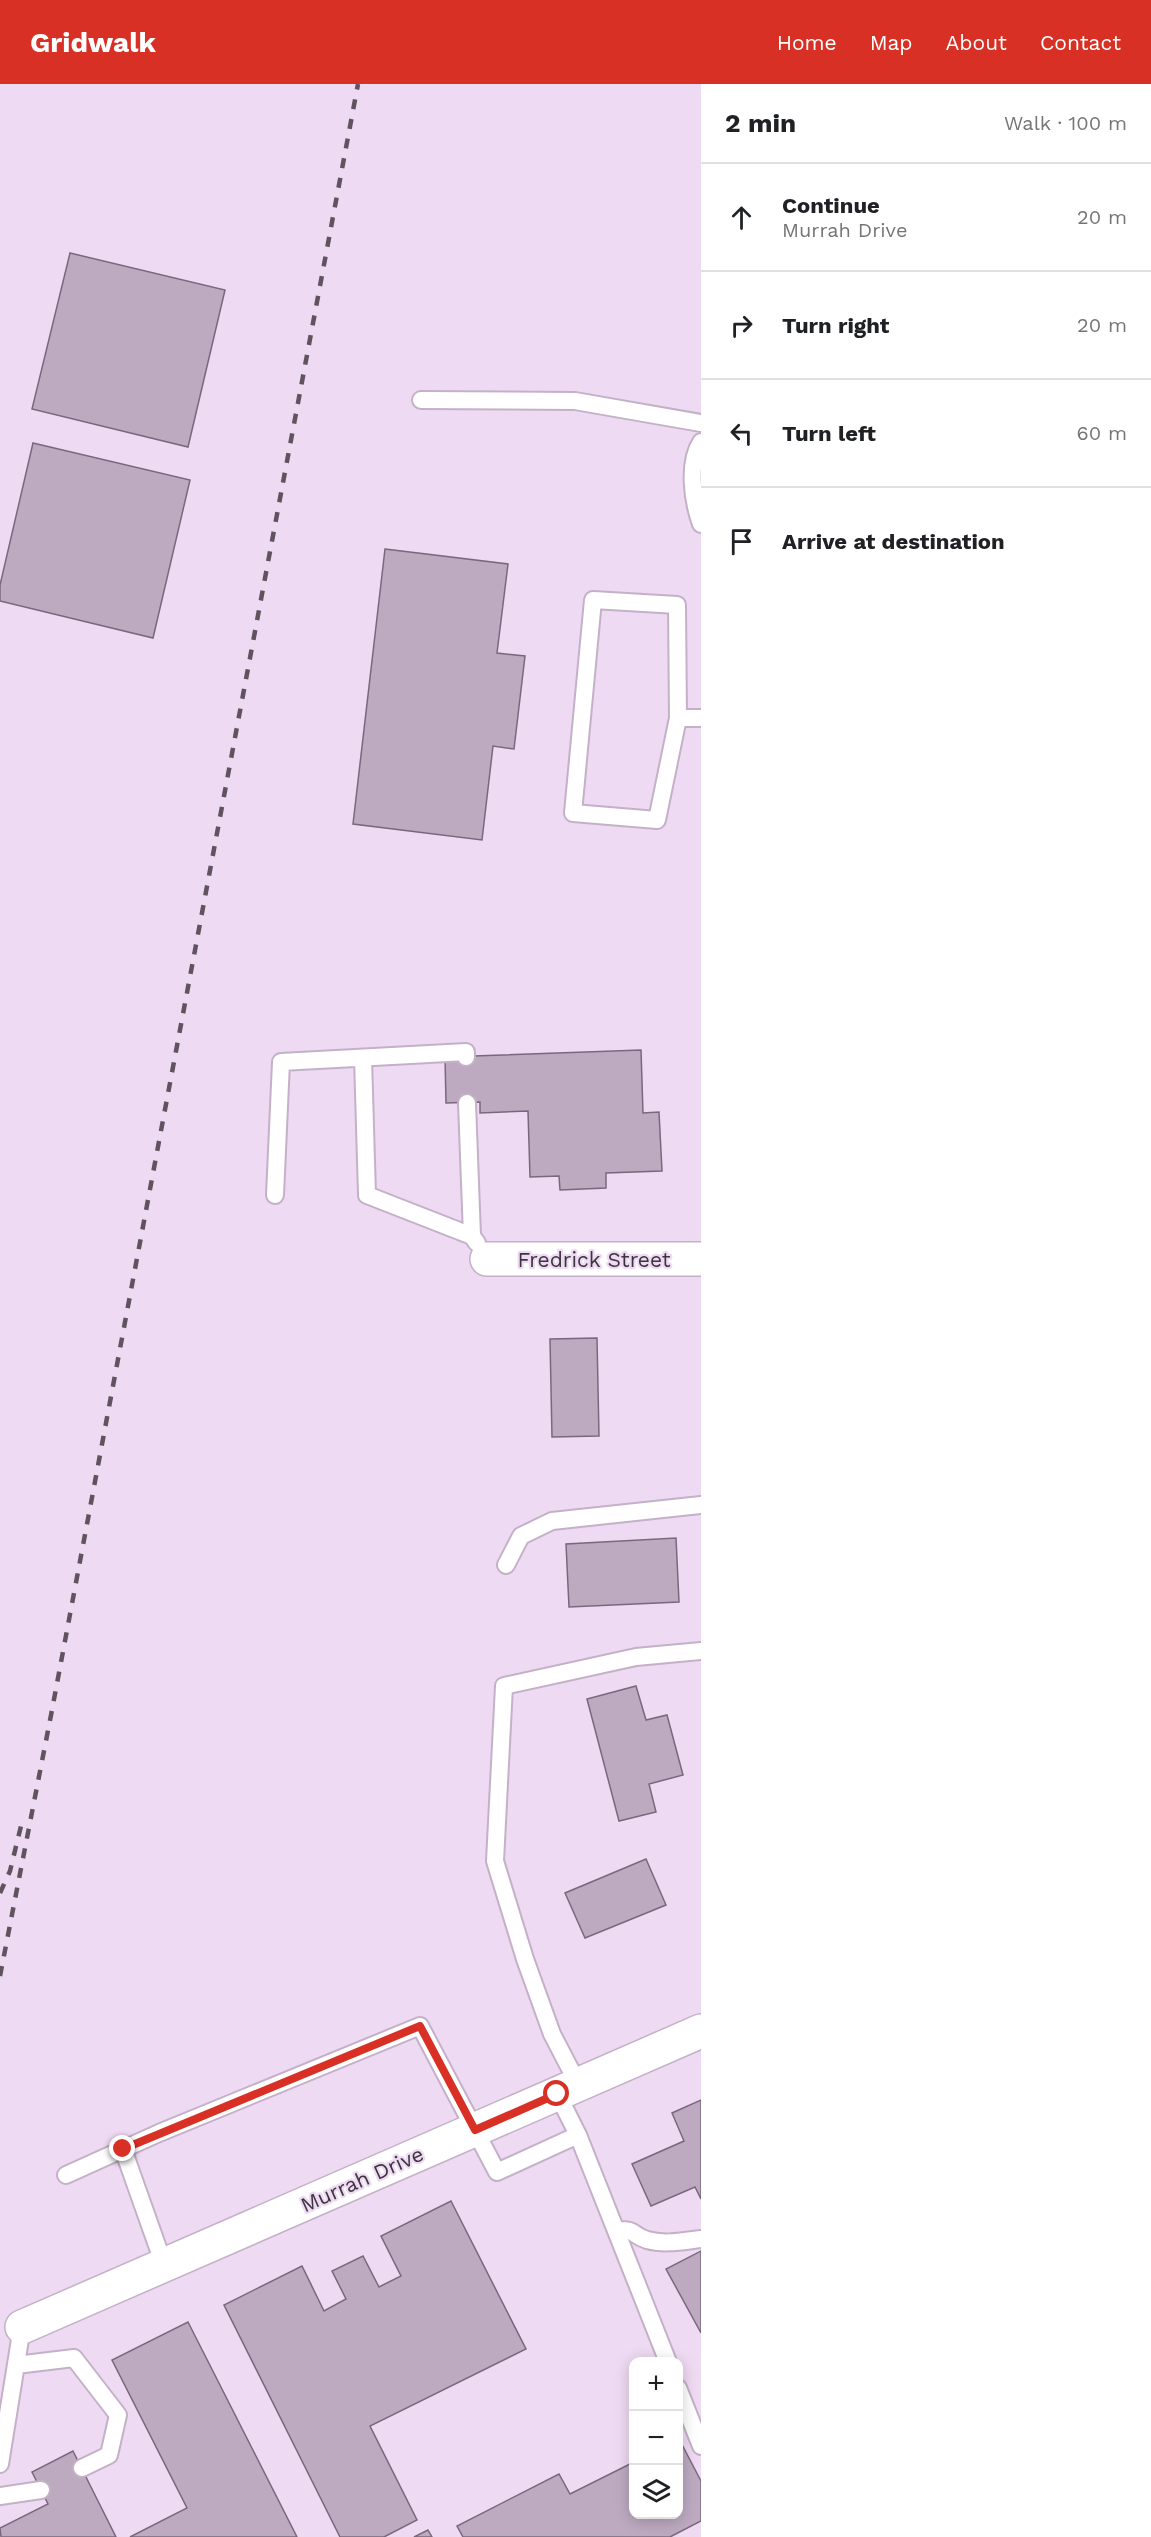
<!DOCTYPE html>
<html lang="en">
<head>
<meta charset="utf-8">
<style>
	body { margin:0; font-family:"Work Sans",sans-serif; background:#f6f6f6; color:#202124 }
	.controls { position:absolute; right:18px; bottom:18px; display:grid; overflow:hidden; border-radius:12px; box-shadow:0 3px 15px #0003 }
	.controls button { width:54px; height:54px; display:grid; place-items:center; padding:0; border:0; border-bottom:2px solid #e0e0e0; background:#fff; color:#202124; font:30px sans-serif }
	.stop { position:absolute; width:18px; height:18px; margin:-14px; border:4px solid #d93025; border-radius:50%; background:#fff }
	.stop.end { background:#d93025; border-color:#fff; box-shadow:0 2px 6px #0008 }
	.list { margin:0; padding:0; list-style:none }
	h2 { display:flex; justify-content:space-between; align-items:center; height:78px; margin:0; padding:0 24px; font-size:26px }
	h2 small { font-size:20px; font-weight:400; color:#757577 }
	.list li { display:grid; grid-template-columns:39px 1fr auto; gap:18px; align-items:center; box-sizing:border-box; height:108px; padding:0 24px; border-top:2px solid #e0e0e0 }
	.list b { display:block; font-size:22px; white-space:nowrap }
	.list p { margin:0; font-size:20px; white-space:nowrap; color:#757577 }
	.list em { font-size:20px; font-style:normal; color:#757577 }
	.icon { flex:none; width:33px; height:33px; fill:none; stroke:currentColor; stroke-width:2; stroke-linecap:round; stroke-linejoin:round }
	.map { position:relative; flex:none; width:701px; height:2453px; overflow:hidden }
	header { display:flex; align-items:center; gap:36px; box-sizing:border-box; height:84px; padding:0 30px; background:#d93025; color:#fff }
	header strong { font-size:28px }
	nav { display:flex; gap:33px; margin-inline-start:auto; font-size:21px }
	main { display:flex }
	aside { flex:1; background:#fff }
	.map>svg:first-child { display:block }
	.building { fill:#bdaac1; stroke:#79687d; stroke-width:1.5 }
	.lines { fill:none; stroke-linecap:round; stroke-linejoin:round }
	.lane-casing { stroke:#c4b1c8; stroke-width:20 }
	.street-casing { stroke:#c4b1c8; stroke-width:36 }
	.lane { stroke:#fff; stroke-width:16 }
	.street { stroke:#fff; stroke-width:33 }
	.rail { stroke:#5e535f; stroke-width:4.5; stroke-dasharray:10 10; stroke-linecap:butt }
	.route { stroke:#d93025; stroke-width:8 }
	.labels { text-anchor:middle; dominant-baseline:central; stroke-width:4.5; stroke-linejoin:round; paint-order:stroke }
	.street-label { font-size:21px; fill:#3d353e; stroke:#eedaf2 }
</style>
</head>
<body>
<header>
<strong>Gridwalk</strong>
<nav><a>Home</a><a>Map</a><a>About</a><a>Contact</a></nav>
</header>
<main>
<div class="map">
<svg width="701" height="2453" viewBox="0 0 701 2453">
	<rect width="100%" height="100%" fill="#eedaf2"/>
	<path class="building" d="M 70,169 L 225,206 L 188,363 L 32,325 Z
		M 33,359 L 190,396 L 153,554 L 0,517 L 0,501 Z
		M 385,465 L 508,480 L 497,569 L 525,572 L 514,665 L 493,662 L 482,756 L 353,740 Z
		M 641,966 L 643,1029 L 659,1028 L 662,1087 L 606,1089 L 606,1104 L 560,1106 L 559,1092 L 530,1093 L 528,1027 L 480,1029 L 480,1018 L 446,1019 L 445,973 Z
		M 597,1254 L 599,1352 L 552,1353 L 550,1255 Z
		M 676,1454 L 679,1518 L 569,1523 L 566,1460 Z
		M 636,1602 L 646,1636 L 667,1631 L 683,1691 L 649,1700 L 656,1728 L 619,1737 L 587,1615 Z
		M 646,1775 L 666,1821 L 585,1854 L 565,1809 Z
		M 701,2016 L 701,2115 L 695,2103 L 651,2122 L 632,2080 L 684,2057 L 672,2029 Z
		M 451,2117 L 526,2265 L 370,2342 L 417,2436 L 384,2453 L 340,2453 L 224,2221 L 302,2182 L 324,2227 L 346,2215 L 332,2187 L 363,2172 L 379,2203 L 401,2192 L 381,2152 Z
		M 701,2167 L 701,2249 L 666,2185 Z
		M 188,2238 L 297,2453 L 130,2453 L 187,2424 L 112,2276 Z
		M 678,2353 L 701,2397 L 701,2437 L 670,2453 L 463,2453 L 457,2442 L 559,2390 L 570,2410 L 634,2378 L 634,2430 L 678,2430 Z
		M 73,2367 L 116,2453 L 1,2453 L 0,2444 L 48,2420 L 32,2388 Z
		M 428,2446 L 432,2453 L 414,2453 Z"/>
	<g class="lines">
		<defs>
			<path id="lane" d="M 421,316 L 575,317 L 701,339
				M 701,358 C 687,380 693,418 701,440
				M 593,516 L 677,521 L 678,634 L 657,736 L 573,729 Z
				M 678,634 L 701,634
				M 363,974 L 367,1111 L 472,1152
				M 467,1019 L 472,1152 L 477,1159
				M 275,1111 L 281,978 L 466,968 L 466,973
				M 506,1481 L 521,1452 L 552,1437 L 701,1421
				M 578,2000 L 552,1950 L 525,1875 L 495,1777 L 504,1602 L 636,1573 L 701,1567
				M 578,2051 L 668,2278
				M 123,2065 L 164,2181
				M 66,2091 L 159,2049 L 420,1942 L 497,2088 L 578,2051 L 557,2009
				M 616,2146 C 637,2145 631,2151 647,2156 C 665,2161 683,2157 701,2155
				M 16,2281 L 74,2274 L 118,2331 L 109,2371 L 82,2384
				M 678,2304 L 701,2362
				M 0,2380 L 22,2243
				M 0,2412 L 41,2406"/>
			<path id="street" d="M 487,1175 L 701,1175
				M 22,2243 L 701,1947"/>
		</defs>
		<use href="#lane" class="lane-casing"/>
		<use href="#street" class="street-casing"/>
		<use href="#lane" class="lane"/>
		<use href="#street" class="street"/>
		<path class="rail" d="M 0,1809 L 10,1787 L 21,1742
			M 0,1892 L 52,1626 L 358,0"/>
	</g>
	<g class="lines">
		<path class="route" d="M 123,2065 L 420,1942 L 475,2046 L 557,2010"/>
	</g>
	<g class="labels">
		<g class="street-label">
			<text x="594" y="1175">Fredrick Street</text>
			<text transform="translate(362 2095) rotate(-24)">Murrah Drive</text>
		</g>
	</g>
</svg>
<div class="controls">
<button>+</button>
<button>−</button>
<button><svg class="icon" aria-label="layers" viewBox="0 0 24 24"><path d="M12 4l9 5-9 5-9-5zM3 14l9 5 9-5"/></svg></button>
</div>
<div class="stop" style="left:557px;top:2010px"></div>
<div class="stop end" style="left:123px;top:2065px"></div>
</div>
<aside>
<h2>2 min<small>Walk · 100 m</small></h2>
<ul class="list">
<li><svg class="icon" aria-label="ahead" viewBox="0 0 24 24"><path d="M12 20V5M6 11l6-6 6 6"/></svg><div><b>Continue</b><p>Murrah Drive</p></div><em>20 m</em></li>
<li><svg class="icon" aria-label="right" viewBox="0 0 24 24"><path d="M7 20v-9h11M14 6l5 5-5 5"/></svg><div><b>Turn right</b></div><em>20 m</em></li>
<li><svg class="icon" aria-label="left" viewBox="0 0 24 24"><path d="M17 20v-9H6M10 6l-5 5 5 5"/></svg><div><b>Turn left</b></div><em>60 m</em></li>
<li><svg class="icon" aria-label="arrive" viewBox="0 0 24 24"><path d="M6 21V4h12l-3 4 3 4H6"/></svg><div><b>Arrive at destination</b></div></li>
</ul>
</aside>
</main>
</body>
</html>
